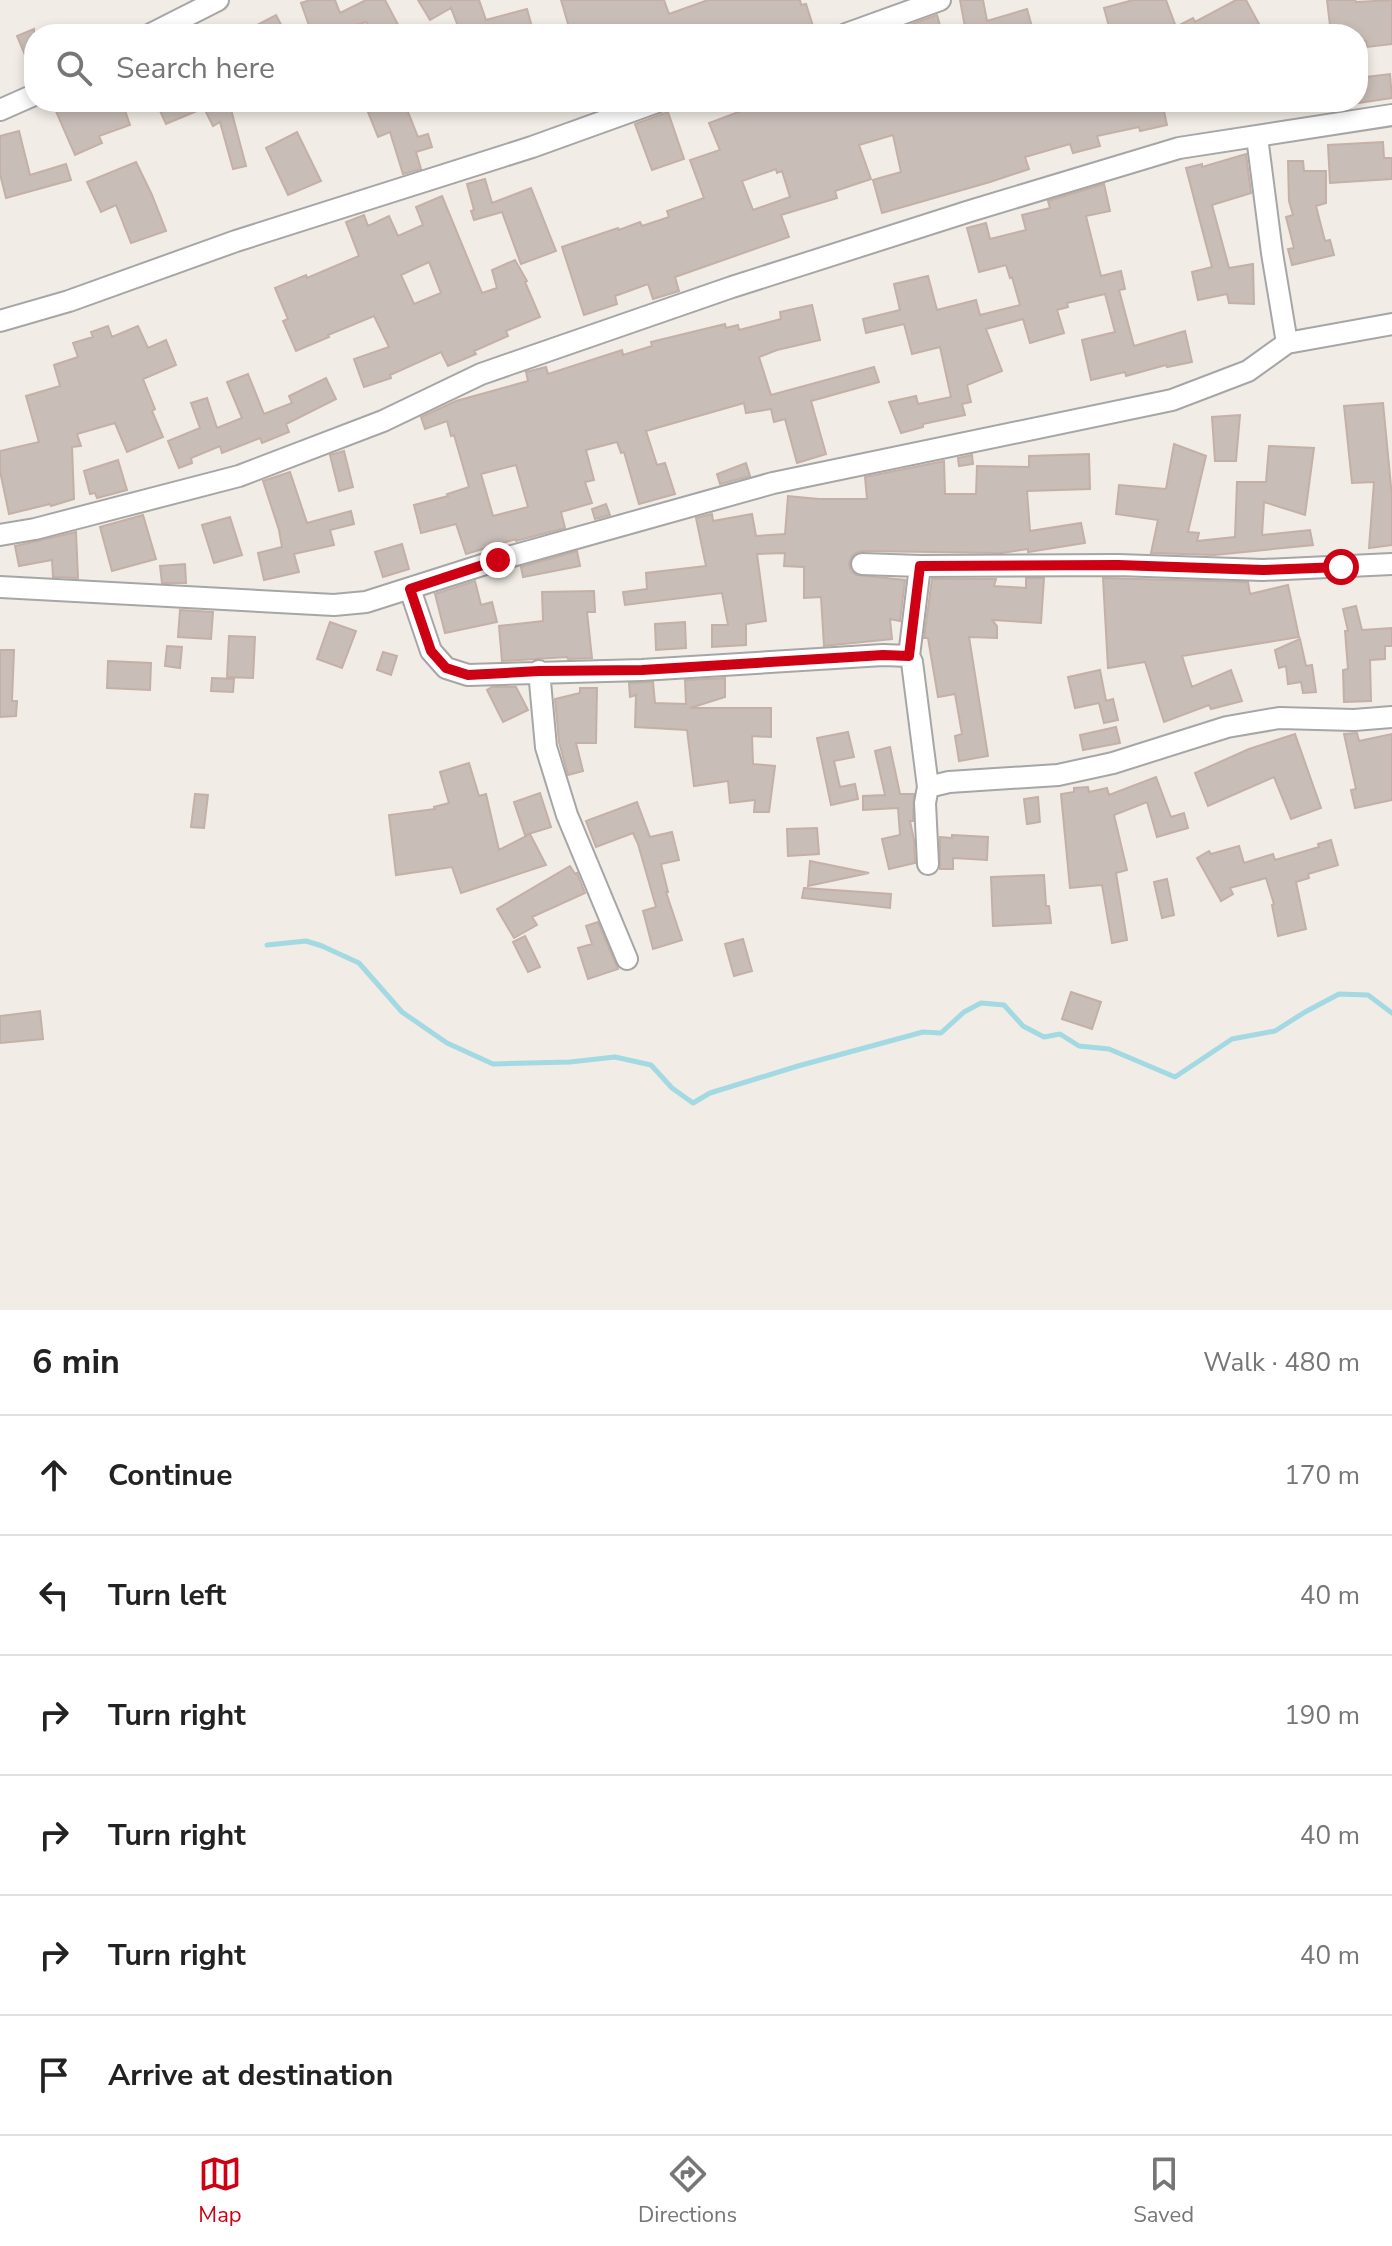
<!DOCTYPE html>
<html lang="en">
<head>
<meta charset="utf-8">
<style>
	body { margin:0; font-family:"Nunito Sans",sans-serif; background:#f2f2f2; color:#222 }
	.stop { position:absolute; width:24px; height:24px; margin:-18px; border:6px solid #ce0014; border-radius:50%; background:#fff }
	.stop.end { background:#ce0014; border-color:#fff; box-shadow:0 2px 8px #0008 }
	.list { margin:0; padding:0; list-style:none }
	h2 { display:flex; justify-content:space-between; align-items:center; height:104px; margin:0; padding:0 32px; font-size:34px }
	h2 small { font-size:26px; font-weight:400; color:#767676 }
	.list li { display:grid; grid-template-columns:52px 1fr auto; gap:24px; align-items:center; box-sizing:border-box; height:120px; padding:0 32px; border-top:2px solid #e0e0e0 }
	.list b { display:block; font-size:30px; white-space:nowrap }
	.list em { font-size:26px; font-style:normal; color:#767676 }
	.icon { flex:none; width:44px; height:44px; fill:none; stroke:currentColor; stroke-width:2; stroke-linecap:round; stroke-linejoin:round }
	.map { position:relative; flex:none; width:1392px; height:1310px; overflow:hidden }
	.search { position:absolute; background:#fff; box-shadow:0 4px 12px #0003; left:24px; right:24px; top:24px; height:88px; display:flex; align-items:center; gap:20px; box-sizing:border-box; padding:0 28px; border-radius:32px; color:#767676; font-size:30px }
	.sheet { height:824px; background:#fff }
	nav { display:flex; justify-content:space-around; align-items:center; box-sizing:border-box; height:112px; border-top:2px solid #e0e0e0; background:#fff; font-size:22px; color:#767676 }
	nav a { display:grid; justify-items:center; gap:4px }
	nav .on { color:#ce0014 }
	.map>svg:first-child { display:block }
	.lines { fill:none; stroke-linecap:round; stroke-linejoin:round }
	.stream { stroke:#a2d9e2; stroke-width:5 }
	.building { fill:#c9bdb7; stroke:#c4b0a6; stroke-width:2; fill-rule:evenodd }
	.minor-casing { stroke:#a6a6a6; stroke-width:24 }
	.minor { stroke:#fff; stroke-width:20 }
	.route { stroke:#ce0014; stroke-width:10 }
</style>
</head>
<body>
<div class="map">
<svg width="1392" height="1310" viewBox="0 0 1392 1310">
	<rect width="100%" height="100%" fill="#f1ece5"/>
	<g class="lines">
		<path class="stream" d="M 267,945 L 306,941 L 322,946 L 359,963 L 402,1012 L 447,1043 L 493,1064 L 570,1062 L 615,1057 L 651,1065 L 672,1088 L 693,1103 L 710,1093 L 798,1066 L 923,1032 L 941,1033 L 964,1012 L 981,1003 L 1004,1005 L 1023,1026 L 1044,1037 L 1060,1034 L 1079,1046 L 1109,1049 L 1175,1077 L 1232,1039 L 1275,1031 L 1305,1012 L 1339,994 L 1368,995 L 1392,1013"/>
	</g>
	<path class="building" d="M 310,0 L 335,0 L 340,13 L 366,0 L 385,0 L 403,34 L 373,34 L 366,22 L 331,34 L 312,34 L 301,3 Z
		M 418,0 L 479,0 L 486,20 L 527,9 L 534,34 L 461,34 L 451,8 L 430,20 Z
		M 561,0 L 664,0 L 669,14 L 708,0 L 800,0 L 801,5 L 806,4 L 814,29 L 797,34 L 628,34 L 626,26 L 597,34 L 571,34 Z
		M 960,0 L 983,0 L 987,21 L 1027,9 L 1034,34 L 955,34 L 954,30 L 965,27 Z
		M 1133,0 L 1166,0 L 1176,27 L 1193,18 L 1195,22 L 1236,0 L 1246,0 L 1259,24 L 1242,34 L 1111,34 L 1104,8 Z
		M 1327,0 L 1355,0 L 1356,2 L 1392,0 L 1392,44 L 1367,47 L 1366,41 L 1358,42 L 1358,34 L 1331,34 Z
		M 276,15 L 286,34 L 240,34 Z
		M 937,15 L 941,29 L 924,34 L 884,34 Z
		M 34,29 L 34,76 L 17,36 Z
		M 1390,74 L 1392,98 L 1358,103 L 1358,78 Z
		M 71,102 L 122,102 L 130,125 L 99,136 L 102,143 L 75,155 L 55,109 Z
		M 156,102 L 229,102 L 246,166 L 233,169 L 220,122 L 213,126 L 204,108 L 166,124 Z
		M 380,102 L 404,102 L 418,137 L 428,134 L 432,147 L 416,152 L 421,169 L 403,174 L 390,132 L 378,137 L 366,107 Z
		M 750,102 L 1162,102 L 1167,125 L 1140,131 L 1139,127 L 1097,136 L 1100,146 L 1073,153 L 1070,144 L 1025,157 L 1029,169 L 990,182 L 882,213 L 873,180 L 901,172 L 893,135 L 859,145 L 871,179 L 835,191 L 837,198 L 781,215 L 789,237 L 675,277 L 679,291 L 653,299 L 648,284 L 615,296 L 617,304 L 584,315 L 562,247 L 618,228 L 619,230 L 640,222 L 642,226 L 669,217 L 667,211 L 704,198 L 690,160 L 720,150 L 709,123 L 752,107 ZM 776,169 L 777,173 L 782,171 L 790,197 L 753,210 L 742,181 Z
		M 668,112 L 684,159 L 652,170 L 635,124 Z
		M 19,131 L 30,175 L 66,164 L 71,180 L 6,198 L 0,174 L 0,136 Z
		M 297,132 L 321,181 L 288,195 L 266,148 Z
		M 1383,142 L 1384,158 L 1392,158 L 1392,179 L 1330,183 L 1328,145 Z
		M 1246,154 L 1251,193 L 1212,205 L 1229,268 L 1253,264 L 1254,304 L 1229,303 L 1227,294 L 1198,300 L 1192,272 L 1212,267 L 1186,168 L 1202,164 L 1202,167 Z
		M 1288,161 L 1303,161 L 1304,171 L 1326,171 L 1326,203 L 1316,206 L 1325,241 L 1330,240 L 1334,255 L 1292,265 L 1288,249 L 1294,248 L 1286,217 L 1293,215 L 1289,201 Z
		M 136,162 L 152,195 L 166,231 L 131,243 L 116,205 L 101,212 L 87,182 Z
		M 485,179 L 492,203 L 531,188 L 556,251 L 521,264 L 502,212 L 474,220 L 471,211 L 474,210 L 467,184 Z
		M 1104,184 L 1110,211 L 1086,216 L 1101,276 L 1121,271 L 1125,289 L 1119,290 L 1134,346 L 1185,331 L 1192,362 L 1167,367 L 1166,365 L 1126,376 L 1125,372 L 1091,380 L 1082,340 L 1115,332 L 1105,294 L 1067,303 L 1068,307 L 1057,310 L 1064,333 L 1030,343 L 1023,319 L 986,329 L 1002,371 L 967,385 L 971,402 L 962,404 L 965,415 L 923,424 L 923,427 L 901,433 L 889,402 L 916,396 L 918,404 L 951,397 L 940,347 L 912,354 L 904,324 L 866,333 L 863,319 L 900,310 L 894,284 L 928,276 L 937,310 L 976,300 L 980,315 L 1020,305 L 1012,277 L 1010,278 L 1006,265 L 979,272 L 967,228 L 986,223 L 990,239 L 1026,230 L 1022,215 L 1050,208 L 1048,201 Z
		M 442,196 L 482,293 L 497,288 L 492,270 L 515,260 L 527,281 L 525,282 L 540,317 L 506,331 L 508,336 L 474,351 L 476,354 L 448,366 L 441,352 L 390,375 L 391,378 L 364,387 L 354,359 L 389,347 L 374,316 L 328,335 L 329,337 L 296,351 L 283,321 L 288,319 L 275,288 L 306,275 L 307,278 L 359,256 L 346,222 L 364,215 L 368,226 L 389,216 L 398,236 L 423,225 L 416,207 ZM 429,262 L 441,293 L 414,304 L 401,275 Z
		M 812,305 L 820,340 L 777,350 L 759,357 L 771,395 L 874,367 L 879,382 L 811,401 L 826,454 L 797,463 L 785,419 L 774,422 L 771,409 L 746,413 L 744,403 L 646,431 L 657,465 L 665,463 L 675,494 L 639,504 L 624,452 L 621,453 L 617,442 L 586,450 L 594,480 L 585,482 L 592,503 L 561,512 L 565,528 L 516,541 L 516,539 L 466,554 L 456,524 L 421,533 L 414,505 L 448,496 L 447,494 L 469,487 L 454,435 L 451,436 L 447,421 L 425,429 L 421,417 L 456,401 L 528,381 L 526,372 L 546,367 L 548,374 L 622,350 L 623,355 L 652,346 L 651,342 L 725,324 L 726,328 L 738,325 L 739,330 L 781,319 L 780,312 ZM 516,465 L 528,507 L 493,516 L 481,474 Z
		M 108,326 L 112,337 L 138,326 L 148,348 L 166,340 L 176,365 L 143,379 L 155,409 L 152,411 L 163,437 L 127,452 L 115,423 L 77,434 L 81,446 L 72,447 L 74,499 L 51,506 L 50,504 L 9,514 L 0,471 L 0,451 L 39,442 L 26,396 L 60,386 L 54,365 L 78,357 L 73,343 L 93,337 L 91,332 Z
		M 248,374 L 264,414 L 292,403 L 289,396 L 326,378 L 336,399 L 286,424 L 289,432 L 262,443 L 260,438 L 222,453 L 220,446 L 191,458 L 192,463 L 179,468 L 168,441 L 200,428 L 191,403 L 207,398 L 217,428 L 242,418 L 227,382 Z
		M 1383,403 L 1392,497 L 1392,545 L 1369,548 L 1374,482 L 1352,483 L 1344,406 Z
		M 1240,415 L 1236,461 L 1215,461 L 1212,417 Z
		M 1174,444 L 1206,456 L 1188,532 L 1199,533 L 1197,541 L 1235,537 L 1237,482 L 1266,482 L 1269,446 L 1314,448 L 1305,515 L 1264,502 L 1262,535 L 1310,530 L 1313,545 L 1214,555 L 1151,553 L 1158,520 L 1116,514 L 1119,485 L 1166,489 Z
		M 344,451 L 353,487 L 339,491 L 330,455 Z
		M 1089,454 L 1090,489 L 1027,491 L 1030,531 L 1081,523 L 1085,543 L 1028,552 L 1028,549 L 1002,553 L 862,551 L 855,553 L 851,558 L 849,564 L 851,571 L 856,575 L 905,580 L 900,621 L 890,619 L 892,639 L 824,646 L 821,597 L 804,598 L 804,567 L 784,566 L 785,553 L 757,554 L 766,621 L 746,624 L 746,645 L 712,647 L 712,625 L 728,625 L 722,593 L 625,605 L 623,592 L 647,589 L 646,573 L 706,566 L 696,518 L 712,514 L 713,521 L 752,514 L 756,536 L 785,534 L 788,496 L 819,499 L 867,499 L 865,477 L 944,461 L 945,494 L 976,494 L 977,466 L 1029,467 L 1029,456 Z
		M 972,455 L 973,464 L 959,466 L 958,458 Z
		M 118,460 L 127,490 L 97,498 L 95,493 L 90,494 L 84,471 Z
		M 746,463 L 750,476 L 720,484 L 717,474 Z
		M 290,472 L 307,523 L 351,511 L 354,524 L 330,530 L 334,545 L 294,554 L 299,572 L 264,580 L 258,553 L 282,547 L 279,530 L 263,481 Z
		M 606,504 L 610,515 L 595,519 L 592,509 Z
		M 143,515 L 156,559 L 112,571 L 100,527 Z
		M 230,517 L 242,555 L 214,563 L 202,525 Z
		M 76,532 L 78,578 L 53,577 L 52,560 L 19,566 L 15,546 Z
		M 402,544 L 409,569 L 383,577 L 375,552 Z
		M 577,551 L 580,566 L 523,577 L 521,567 Z
		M 185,564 L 186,583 L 162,583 L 160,566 Z
		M 1026,578 L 1044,578 L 1041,623 L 992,620 L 997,626 L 997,638 L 969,637 L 988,756 L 959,761 L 955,736 L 962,734 L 955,694 L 938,697 L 928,638 L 924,638 L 932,579 L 996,579 L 994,586 L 1026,588 Z
		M 1103,578 L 1248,582 L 1250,594 L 1288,585 L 1299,637 L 1182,656 L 1192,687 L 1231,670 L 1242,701 L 1211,709 L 1209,705 L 1164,722 L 1145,662 L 1108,668 Z
		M 475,581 L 481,605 L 492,602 L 497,622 L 445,633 L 435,594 Z
		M 594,591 L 595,612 L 587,612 L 592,658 L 568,659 L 567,657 L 502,661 L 499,626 L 543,621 L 542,592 Z
		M 1356,606 L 1362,630 L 1392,628 L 1392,646 L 1385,646 L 1385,659 L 1370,660 L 1371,701 L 1344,702 L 1343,670 L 1348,669 L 1345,631 L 1348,631 L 1343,609 Z
		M 180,610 L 213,612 L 211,639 L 178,637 Z
		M 330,622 L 356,631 L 342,668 L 317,659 Z
		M 685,622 L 686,648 L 656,650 L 655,624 Z
		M 229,636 L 255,637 L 253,678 L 227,677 Z
		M 1300,639 L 1306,666 L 1312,665 L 1316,692 L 1303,693 L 1301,682 L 1288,684 L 1286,666 L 1279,668 L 1275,650 Z
		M 167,646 L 182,647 L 180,668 L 165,666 Z
		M 0,650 L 14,650 L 12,701 L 17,701 L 16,716 L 0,717 Z
		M 383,652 L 397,656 L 391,675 L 377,670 Z
		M 108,661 L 151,663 L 150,690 L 107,688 Z
		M 1100,670 L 1106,701 L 1113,699 L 1118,720 L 1104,723 L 1099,703 L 1075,708 L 1068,677 Z
		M 212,678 L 234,679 L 233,692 L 211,691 Z
		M 725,678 L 725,697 L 690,708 L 771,708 L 771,737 L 752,736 L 753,764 L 775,766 L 769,812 L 754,812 L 755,800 L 730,803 L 728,781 L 694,786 L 687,730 L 635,727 L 636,695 L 630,697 L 629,683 L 653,682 L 655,703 L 686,704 L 685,680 Z
		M 492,687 L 516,687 L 528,710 L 503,722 L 487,690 Z
		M 580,688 L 597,688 L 596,743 L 576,743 L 583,771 L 568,775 L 559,742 L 555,699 L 580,693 Z
		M 1116,727 L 1120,743 L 1083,750 L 1080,735 Z
		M 848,732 L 854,757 L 834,761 L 840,787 L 855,784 L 858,799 L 831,805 L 817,738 Z
		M 1357,733 L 1359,741 L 1392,734 L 1392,800 L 1355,808 L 1351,790 L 1356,789 L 1344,734 Z
		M 1295,734 L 1321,808 L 1291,819 L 1274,777 L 1208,806 L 1195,773 L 1249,749 Z
		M 890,747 L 900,794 L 914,794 L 913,821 L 910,821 L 914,840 L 915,863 L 889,869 L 882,839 L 900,835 L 898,808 L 863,810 L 863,796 L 885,795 L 875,751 Z
		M 469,763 L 479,796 L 486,794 L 499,850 L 530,834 L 546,865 L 461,893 L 452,867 L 396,875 L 389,815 L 435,809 L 434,807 L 449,803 L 440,772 Z
		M 1156,777 L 1171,817 L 1184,813 L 1188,828 L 1157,837 L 1147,802 L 1114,815 L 1127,870 L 1116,873 L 1127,940 L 1112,943 L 1102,885 L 1070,888 L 1061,794 L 1074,792 L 1074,788 L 1088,787 L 1089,792 L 1107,788 L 1109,795 Z
		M 540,793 L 551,827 L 525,835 L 514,802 Z
		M 195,794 L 208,795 L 204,828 L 191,827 Z
		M 1038,797 L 1040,822 L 1027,824 L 1024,799 Z
		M 637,802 L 650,837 L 672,832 L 679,860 L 661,864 L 668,892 L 666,892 L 682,940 L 653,949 L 643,911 L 656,907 L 638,844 L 633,833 L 596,847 L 586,821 Z
		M 817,828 L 819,854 L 788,856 L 787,829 Z
		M 952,835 L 988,837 L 987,860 L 953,858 L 953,869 L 940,869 L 940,837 L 952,838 Z
		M 1331,840 L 1338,865 L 1308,874 L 1309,878 L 1296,882 L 1306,929 L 1278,936 L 1272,905 L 1274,904 L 1266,878 L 1230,888 L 1233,894 L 1221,901 L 1197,858 L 1209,851 L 1211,854 L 1239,846 L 1244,863 L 1273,854 L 1275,860 L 1319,847 L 1318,844 Z
		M 810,861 L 869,873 L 808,886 Z
		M 570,866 L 575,874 L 577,873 L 585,893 L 532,917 L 537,925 L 514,938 L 497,909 Z
		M 1044,875 L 1046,906 L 1049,906 L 1051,923 L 993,926 L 991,877 Z
		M 1167,879 L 1174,915 L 1162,918 L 1154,882 Z
		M 804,888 L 891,894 L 890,908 L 802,898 Z
		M 598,922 L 618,969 L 588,979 L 578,948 L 592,944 L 586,926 Z
		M 525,936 L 540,967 L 528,972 L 513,942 Z
		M 743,939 L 752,971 L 734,976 L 725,944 Z
		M 1071,992 L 1101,1002 L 1092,1029 L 1062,1019 Z
		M 40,1011 L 43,1039 L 0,1043 L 0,1016 Z"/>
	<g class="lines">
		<defs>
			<path id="minor" d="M 151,34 L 218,0
				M 846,34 L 940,0
				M 0,110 L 34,95
				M 1257,137 L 1272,253 L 1287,343 L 1392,324
				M 0,321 L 69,301 L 236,241 L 532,147 L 657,102
				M 0,535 L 35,529 L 239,476 L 383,421 L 481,374 L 732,287 L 970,211 L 1179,148 L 1392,115
				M 862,564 L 920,566 L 909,656
				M 920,566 L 1118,565 L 1263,570 L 1392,564
				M 0,587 L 334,605 L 366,602 L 498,560 L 773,483 L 1172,400 L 1248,371 L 1287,343
				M 410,589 L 431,651 L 446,668 L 468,675 L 642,670 L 883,655 L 909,656 L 912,662 L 928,787
				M 539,671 L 546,747 L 567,815 L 627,959
				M 928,864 L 925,803 L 928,787 L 949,782 L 1058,775 L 1113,763 L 1227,727 L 1279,718 L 1354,720 L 1392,717"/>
		</defs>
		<use href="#minor" class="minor-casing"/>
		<use href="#minor" class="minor"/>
	</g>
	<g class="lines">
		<path class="route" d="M 498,560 L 410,589 L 431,651 L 446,668 L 468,675 L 539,671 L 642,670 L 883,655 L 909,656 L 920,566 L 1118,565 L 1263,570 L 1341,567"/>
	</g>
</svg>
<div class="stop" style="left:1341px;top:567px"></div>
<div class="stop end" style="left:498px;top:560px"></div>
<div class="search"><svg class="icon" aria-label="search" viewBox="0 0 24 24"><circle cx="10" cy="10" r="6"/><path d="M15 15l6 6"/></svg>Search here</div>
</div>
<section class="sheet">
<h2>6 min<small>Walk · 480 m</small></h2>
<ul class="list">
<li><svg class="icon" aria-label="ahead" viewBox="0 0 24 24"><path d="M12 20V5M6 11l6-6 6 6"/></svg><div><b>Continue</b></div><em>170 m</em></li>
<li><svg class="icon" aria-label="left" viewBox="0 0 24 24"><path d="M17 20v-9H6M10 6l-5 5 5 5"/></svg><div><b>Turn left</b></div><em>40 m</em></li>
<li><svg class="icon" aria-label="right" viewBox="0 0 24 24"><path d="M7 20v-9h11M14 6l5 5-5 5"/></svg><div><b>Turn right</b></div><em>190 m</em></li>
<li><svg class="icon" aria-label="right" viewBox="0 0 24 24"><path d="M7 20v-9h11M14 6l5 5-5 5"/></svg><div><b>Turn right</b></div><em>40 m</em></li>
<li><svg class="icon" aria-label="right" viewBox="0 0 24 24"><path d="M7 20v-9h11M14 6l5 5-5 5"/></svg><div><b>Turn right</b></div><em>40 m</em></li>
<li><svg class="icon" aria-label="arrive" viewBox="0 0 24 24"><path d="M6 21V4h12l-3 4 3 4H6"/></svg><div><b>Arrive at destination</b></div></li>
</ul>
</section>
<nav>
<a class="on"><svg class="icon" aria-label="map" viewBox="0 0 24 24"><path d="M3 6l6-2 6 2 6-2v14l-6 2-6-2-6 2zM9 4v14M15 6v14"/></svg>Map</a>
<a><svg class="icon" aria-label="directions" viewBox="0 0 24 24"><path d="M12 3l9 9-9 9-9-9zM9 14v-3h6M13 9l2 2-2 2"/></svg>Directions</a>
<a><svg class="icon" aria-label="saved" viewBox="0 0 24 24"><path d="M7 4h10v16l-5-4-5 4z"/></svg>Saved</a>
</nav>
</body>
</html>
